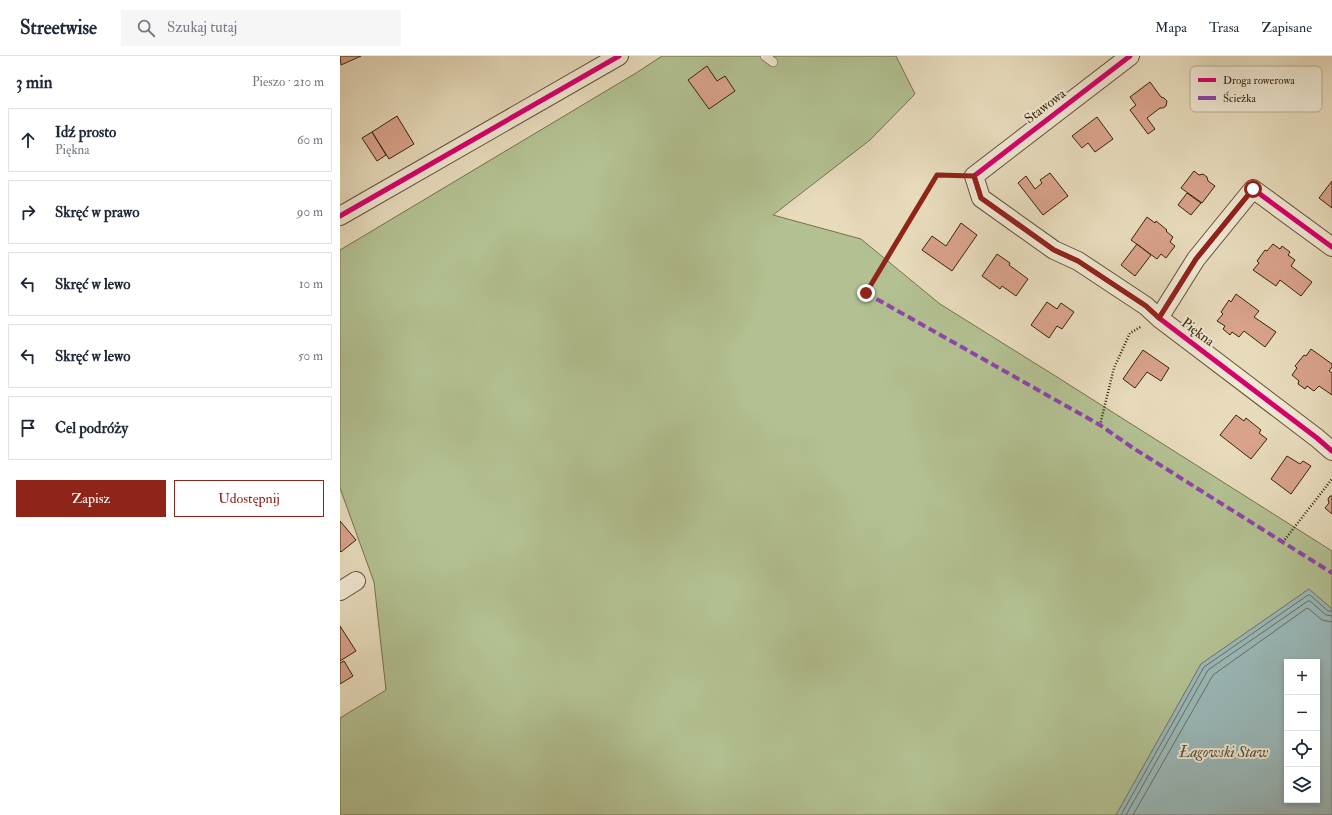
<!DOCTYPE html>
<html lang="pl">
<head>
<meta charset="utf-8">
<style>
	body { margin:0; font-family:"IM FELL Double Pica",serif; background:#f6f6f7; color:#1f2937 }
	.controls { position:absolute; right:12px; bottom:12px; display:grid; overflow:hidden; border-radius:0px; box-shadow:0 2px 6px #0003 }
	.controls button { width:36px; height:36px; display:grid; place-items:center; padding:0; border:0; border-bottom:1px solid #e0e1e3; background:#fff; color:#1f2937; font:20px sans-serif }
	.stop { position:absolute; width:12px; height:12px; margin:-9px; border:3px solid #8f2418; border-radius:50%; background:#fff }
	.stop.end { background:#8f2418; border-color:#fff; box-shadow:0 1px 4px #0008 }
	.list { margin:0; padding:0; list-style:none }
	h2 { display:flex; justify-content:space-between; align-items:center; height:52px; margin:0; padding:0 16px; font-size:17px }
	h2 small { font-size:13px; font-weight:400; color:#747a83 }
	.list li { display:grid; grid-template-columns:26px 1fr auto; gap:12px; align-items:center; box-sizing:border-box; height:64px; margin:0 8px 8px; padding:0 8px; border:1px solid #e0e1e3; border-radius:0px }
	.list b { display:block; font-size:15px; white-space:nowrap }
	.list p { margin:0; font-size:13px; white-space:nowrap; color:#747a83 }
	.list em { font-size:13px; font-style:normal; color:#747a83 }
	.actions { display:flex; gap:8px; padding:12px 16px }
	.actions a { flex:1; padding:9px 0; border:1px solid #8f2418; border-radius:0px; text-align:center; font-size:14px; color:#8f2418 }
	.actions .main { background:#8f2418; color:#fff }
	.icon { flex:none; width:22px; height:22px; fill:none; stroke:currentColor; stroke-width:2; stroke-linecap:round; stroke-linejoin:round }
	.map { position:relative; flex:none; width:992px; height:759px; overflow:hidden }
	header { display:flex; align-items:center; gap:24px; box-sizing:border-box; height:56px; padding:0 20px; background:#fff; border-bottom:1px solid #e0e1e3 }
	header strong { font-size:19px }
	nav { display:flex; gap:22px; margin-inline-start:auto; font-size:14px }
	.search { width:280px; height:36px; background:#f6f6f7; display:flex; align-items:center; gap:10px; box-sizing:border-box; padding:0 14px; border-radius:0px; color:#747a83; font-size:15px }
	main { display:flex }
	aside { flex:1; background:#fff }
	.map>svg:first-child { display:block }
	.green { fill:#b3c192; stroke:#76724e }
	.water { fill:#9ab9ba; stroke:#747d73; fill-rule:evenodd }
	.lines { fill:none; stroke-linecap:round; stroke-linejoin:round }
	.shore { stroke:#6a6e62; stroke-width:1 }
	.building { fill:#d8a28b; stroke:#3a2309 }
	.service-casing { stroke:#655136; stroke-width:10 }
	.minor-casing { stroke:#655136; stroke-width:20 }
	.path { stroke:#3a2309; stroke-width:2.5; stroke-dasharray:1 2; stroke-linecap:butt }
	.service { stroke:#efe8d3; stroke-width:9 }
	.minor { stroke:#efe8d3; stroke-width:18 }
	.quiet { stroke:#8e44ad; stroke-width:4; stroke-dasharray:8 4; stroke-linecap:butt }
	.cycleway-casing { stroke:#efe8d3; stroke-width:8 }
	.cycleway { stroke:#d6006c; stroke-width:5 }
	.route { stroke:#8f2418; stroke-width:5 }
	.labels { text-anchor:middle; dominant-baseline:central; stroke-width:4; stroke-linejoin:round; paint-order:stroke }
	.street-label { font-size:14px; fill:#3a2309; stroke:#efe8d3 }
	.water-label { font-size:15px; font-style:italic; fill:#57503e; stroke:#efe8d3 }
	.key { fill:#efe8d3; stroke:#b9ad96; stroke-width:1 }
	.key-label { font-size:11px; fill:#3a2309 }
</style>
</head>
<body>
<header>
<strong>Streetwise</strong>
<div class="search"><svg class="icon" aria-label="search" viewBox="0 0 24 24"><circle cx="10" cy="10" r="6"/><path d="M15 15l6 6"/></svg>Szukaj tutaj</div>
<nav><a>Mapa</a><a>Trasa</a><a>Zapisane</a></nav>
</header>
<main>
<aside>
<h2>3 min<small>Pieszo · 210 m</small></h2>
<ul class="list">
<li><svg class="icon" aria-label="ahead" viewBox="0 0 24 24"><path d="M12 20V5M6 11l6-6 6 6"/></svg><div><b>Idź prosto</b><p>Piękna</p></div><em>60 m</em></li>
<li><svg class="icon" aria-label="right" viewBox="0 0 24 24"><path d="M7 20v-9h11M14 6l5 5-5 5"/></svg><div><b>Skręć w prawo</b></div><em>90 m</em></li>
<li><svg class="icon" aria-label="left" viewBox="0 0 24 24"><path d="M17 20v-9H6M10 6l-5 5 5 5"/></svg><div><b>Skręć w lewo</b></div><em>10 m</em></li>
<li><svg class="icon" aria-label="left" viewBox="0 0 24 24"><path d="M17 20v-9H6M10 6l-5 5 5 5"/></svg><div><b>Skręć w lewo</b></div><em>50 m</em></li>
<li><svg class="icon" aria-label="arrive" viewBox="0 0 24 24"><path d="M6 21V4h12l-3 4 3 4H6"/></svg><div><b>Cel podróży</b></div></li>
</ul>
<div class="actions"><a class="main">Zapisz</a><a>Udostępnij</a></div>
</aside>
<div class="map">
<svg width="992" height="759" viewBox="0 0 992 759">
	<rect width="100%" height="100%" fill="#e7dbbc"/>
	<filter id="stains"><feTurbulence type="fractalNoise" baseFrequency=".005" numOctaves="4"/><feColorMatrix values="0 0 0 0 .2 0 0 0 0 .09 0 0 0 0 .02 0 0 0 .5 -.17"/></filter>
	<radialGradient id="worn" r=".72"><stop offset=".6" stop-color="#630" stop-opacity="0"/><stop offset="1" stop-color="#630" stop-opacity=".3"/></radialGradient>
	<path class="green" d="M 322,0 L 556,0 L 575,38 L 530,84 L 433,159 L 521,183 L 600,248 L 717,321 L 992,495 L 992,553 L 969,533 L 861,608 L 776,759 L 0,759 L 0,662 L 46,634 L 34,526 L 0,432 L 0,194 L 296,17 Z"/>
	<path class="water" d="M 969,533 L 992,553 L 992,759 L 776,759 L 861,608 ZM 947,606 L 977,606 L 977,744 L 947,744 Z"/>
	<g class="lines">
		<path class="shore" d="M 781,759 L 864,611 L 968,539 L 970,539 L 988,555 L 992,555
			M 786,759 L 868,614 L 968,545 L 970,545 L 986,559 L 992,560
			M 793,759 L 873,619 L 967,552 L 969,553 L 982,564 L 992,566"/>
	</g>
	<path class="building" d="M 0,0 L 21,0 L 1,9 Z
		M 367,10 L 377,25 L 385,20 L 395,35 L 369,53 L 348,24 Z
		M 810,26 L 821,41 L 824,42 L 827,45 L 826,50 L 823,52 L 820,52 L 807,62 L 815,73 L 808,78 L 790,54 L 796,49 L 790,41 Z
		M 57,60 L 74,88 L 49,103 L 32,76 Z
		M 757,61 L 773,83 L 755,96 L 748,87 L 742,92 L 732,80 Z
		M 32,76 L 46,99 L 37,105 L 22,82 Z
		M 854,115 L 859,119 L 863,118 L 867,121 L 868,125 L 875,130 L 862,147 L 841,132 Z
		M 710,117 L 728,140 L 703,159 L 678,127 L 686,120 L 695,133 L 702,127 L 700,124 Z
		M 992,125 L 992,152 L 979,142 Z
		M 847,137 L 861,147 L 851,159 L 838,149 Z
		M 807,161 L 815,167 L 816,165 L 827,174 L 826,175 L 833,181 L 830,186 L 835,190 L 826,202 L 821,198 L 817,203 L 791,184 Z
		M 621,167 L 637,179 L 612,215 L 582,194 L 592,180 L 606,190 Z
		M 797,188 L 811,199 L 795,220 L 781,209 Z
		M 933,188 L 940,193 L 942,190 L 950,196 L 948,199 L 955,204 L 951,210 L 972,226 L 961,240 L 940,224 L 936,230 L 913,214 L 919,207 L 917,205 L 925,194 L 927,195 Z
		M 657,198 L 670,207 L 669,209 L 688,223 L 676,240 L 662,230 L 660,233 L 642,220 Z
		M 896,238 L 919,255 L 914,261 L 936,276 L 925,291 L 904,275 L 899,281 L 892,276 L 890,279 L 883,273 L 885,270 L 877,265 L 883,258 L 881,256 L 889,244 L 891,246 Z
		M 707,246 L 717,253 L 721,247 L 734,256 L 722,273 L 717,270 L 709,282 L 691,269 Z
		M 971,293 L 992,308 L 992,311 L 989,315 L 992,317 L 992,339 L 979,330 L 974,335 L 967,330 L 965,333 L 958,328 L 959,325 L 952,319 L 957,312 L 955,310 L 964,299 L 966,300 Z
		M 803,294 L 829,312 L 821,325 L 807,316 L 795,332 L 783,323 Z
		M 896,359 L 904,365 L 906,362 L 921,374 L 919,377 L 927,383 L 911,403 L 880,379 Z
		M 947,400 L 960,408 L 963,405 L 971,410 L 951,438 L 931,423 Z
		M 990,440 L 992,440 L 992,458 L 985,452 L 989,447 L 988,443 Z
		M 0,465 L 16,484 L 1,496 L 0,495 Z
		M 0,570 L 16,595 L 0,605 Z
		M 4,605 L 13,620 L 0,628 L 0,607 Z"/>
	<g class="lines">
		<defs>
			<path id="service" d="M 425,0 L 433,6"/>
			<path id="minor" d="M 790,0 L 634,120 L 641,142 L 714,194 L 738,205 L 806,250 L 819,262
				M 0,160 L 279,0
				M 992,191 L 913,133 L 856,203 L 819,262 L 977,382 L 992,395
				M 0,535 L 16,525"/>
		</defs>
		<use href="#service" class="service-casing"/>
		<use href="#minor" class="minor-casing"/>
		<path class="path" d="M 526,237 L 597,119 L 617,119
			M 760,369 L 774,312 L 790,277 L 802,270
			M 943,486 L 992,423"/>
		<use href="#service" class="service"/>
		<use href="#minor" class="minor"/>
		<path class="quiet" d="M 526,237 L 760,369 L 793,392 L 992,517"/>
		<defs>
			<path id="cycleway" d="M 790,0 L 634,120 L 641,142 L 714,194 L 738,205 L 806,250 L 819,262
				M 0,160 L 279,0
				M 992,191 L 913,133 L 856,203 L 819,262 L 977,382 L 992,395"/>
		</defs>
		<use href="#cycleway" class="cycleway-casing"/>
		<use href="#cycleway" class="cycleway"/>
	</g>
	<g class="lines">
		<path class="route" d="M 526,237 L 597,119 L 634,120 L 641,142 L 714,194 L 738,205 L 806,250 L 819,262 L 856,203 L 913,133"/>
	</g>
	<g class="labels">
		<g class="street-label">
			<text transform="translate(705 50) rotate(-37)">Stawowa</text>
			<text transform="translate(858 276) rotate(37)">Piękna</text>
		</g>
		<g class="water-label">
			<text x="884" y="696">Łagowski Staw</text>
		</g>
	</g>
	<rect x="850" y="10" width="132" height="46" rx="6" class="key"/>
	<rect x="858" y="22" width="18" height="4" fill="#d6006c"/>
	<rect x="858" y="40" width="18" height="4" fill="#8e44ad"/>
	<g class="key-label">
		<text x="883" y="28">Droga rowerowa</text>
		<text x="883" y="46">Ścieżka</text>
	</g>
	<rect width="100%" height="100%" filter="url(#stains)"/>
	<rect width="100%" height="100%" fill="url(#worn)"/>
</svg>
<div class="controls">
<button>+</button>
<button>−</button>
<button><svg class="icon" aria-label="locate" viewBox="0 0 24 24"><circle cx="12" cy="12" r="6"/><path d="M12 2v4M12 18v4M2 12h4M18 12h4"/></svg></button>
<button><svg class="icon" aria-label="layers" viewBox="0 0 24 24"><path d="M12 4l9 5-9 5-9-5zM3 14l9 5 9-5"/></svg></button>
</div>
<div class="stop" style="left:913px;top:133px"></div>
<div class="stop end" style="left:526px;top:237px"></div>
</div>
</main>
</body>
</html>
